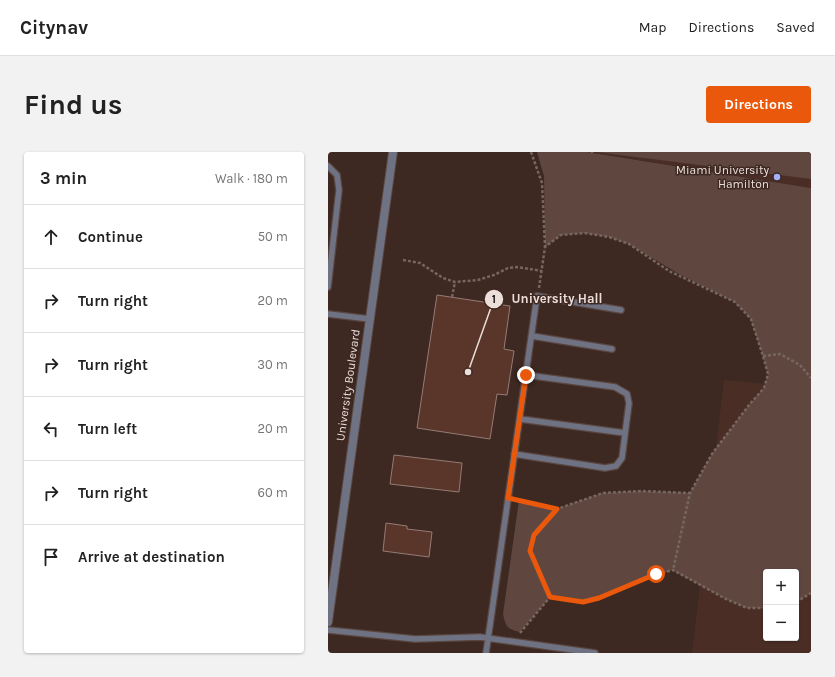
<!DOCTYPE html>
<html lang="en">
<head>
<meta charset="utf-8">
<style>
	body { margin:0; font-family:Karla,sans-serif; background:#f2f2f2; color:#222 }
	.controls { position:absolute; right:12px; bottom:12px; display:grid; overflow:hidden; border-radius:4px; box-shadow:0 1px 3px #0004 }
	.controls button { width:36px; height:36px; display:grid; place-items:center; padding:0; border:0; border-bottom:1px solid #e0e0e0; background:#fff; color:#222; font:20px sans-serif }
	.stop { position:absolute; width:12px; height:12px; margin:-9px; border:3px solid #ea580c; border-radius:50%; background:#fff }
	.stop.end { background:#ea580c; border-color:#fff; box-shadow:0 1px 4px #0008 }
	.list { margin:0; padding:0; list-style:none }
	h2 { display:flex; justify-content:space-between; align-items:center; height:52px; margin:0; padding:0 16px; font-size:17px }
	h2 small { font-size:13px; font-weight:400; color:#767676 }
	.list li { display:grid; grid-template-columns:26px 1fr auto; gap:12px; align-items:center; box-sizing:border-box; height:64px; padding:0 16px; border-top:1px solid #e0e0e0 }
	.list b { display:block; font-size:15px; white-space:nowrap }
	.list em { font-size:13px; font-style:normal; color:#767676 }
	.icon { flex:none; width:22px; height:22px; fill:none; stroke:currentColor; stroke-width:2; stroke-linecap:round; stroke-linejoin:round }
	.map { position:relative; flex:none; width:483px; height:501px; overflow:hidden; border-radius:4px }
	header { display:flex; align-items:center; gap:24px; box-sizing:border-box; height:56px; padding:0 20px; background:#fff; border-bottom:1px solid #e0e0e0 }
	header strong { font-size:19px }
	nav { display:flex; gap:22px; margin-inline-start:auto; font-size:14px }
	.intro { display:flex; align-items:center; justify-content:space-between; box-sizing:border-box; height:96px; padding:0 24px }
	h1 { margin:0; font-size:28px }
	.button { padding:10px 18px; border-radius:4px; background:#ea580c; color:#fff; font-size:14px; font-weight:700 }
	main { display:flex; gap:24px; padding:0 24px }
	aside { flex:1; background:#fff; border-radius:4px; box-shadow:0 1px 3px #0004 }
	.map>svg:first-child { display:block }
	.built { fill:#4a2e26; fill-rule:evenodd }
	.green { fill:#5f4740 }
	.building { fill:#59352a; stroke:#957c75 }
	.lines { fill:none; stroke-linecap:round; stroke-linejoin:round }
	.service-casing { stroke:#59453f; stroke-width:8 }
	.tertiary-casing { stroke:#59453f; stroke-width:10 }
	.path { stroke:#77655f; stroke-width:2.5; stroke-dasharray:3 2; stroke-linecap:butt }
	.service { stroke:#6f7282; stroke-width:5.5 }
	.tertiary { stroke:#6f7282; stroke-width:8 }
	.route { stroke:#ea580c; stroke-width:5 }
	.poi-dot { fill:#a5b1fc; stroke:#3d2822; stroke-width:1.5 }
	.labels { text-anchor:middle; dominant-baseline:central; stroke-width:3; stroke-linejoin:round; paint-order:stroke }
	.poi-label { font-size:12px; fill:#ecded9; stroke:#3d2822; text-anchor:end }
	.street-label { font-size:12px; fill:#ecded9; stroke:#3d2822 }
	.leader { fill:none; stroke:#ecded9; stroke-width:1.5 }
	.callout-dot { fill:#ecded9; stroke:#3d2822; stroke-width:1.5 }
	.mark-label { font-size:12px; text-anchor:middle; font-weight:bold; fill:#111 }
	.callout-label { font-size:13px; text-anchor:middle; font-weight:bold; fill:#ecded9; stroke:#3d2822; stroke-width:3; stroke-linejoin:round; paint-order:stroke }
</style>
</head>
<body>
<header>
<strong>Citynav</strong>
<nav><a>Map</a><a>Directions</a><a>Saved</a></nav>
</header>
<div class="intro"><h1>Find us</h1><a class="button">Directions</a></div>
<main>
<aside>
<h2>3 min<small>Walk · 180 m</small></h2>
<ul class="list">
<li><svg class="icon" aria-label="ahead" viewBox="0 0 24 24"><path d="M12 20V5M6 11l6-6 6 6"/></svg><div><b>Continue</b></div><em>50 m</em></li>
<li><svg class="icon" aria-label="right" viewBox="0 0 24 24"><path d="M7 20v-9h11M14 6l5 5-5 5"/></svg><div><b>Turn right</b></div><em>20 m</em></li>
<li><svg class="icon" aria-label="right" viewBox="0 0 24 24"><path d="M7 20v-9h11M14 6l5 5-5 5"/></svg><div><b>Turn right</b></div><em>30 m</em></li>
<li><svg class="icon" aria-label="left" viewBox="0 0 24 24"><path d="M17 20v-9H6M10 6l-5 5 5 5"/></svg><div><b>Turn left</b></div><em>20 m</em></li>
<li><svg class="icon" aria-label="right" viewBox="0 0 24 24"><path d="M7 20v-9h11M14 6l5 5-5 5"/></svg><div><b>Turn right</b></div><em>60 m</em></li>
<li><svg class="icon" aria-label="arrive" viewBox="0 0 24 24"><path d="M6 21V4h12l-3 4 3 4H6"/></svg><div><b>Arrive at destination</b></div></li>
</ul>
</aside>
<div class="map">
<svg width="483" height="501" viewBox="0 0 483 501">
	<rect width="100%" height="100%" fill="#3d2822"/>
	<path class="built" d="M 260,0 L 483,0 L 483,36 L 349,14 Z
		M 396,228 L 483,236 L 483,501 L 364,501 ZM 438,420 L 468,420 L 468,486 L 438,486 Z"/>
	<path class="green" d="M 209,0 L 259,0 L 483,36 L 483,441 L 468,450 L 468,420 L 438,420 L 438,456 L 419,456 L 398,447 L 344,418 L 271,447 L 255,450 L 222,445 L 192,480 C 179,477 178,475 175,462 L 191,348 L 229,357 L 275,341 L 313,339 L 362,341 L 384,302 L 421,253 L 436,236 L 440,222 L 435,204 L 423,167 L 407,150 L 351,122 L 301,92 L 281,85 L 257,81 L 233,83 L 217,95 L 216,24 Z
		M 268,0 L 483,0 L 483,27 Z"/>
	<path class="building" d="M 109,143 L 182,154 L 176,197 L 186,199 L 179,243 L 169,242 L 162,287 L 89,276 Z
		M 66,303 L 134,311 L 131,340 L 62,332 Z
		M 58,371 L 79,374 L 79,377 L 104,380 L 101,405 L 55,399 Z"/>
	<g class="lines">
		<defs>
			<path id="service" d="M 0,14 L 9,23 L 11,38 L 0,135
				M 0,162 L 42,167
				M 204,184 L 284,197
				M 192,267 L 297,281
				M 186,302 L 277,316 L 288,314 L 294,306 L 301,251 L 299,242 L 287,235 L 198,223
				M 0,478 L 87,487 L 152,485 L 267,501
				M 158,501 L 209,144 L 293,158"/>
			<path id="tertiary" d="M 0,470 L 65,0"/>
		</defs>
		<use href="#service" class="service-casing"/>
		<use href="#tertiary" class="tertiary-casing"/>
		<path class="path" d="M 203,0 L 214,31 L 217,95
			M 264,1 L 264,0
			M 75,108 L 92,111 L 115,126 L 127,130 L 150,128 L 166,123 L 180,116 L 189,115 L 214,119
			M 211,136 L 217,95 L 233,83 L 257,81 L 281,85 L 301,92 L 341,119 L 407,150 L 423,167 L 435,204 L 440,222 L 436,236 L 421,253 L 384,302 L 362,341 L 345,418
			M 124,145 L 127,130
			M 435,204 L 452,202 L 472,213 L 483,226
			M 189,348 L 229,357
			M 222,445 L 202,399 L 206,383 L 229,357 L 275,341 L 313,339 L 362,341
			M 468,450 L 483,441
			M 192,481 L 222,445 L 255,450 L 271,447 L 328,422 L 345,418 L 398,447 L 419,456 L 438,456"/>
		<use href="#service" class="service"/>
		<use href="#tertiary" class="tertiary"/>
	</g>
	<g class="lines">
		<path class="route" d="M 198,223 L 180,346 L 229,357 L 206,383 L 202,399 L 222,445 L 255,450 L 271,446 L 328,422"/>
	</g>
	<circle class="poi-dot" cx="449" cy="25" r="4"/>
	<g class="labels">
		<g class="poi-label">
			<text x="441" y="18">Miami University<tspan x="441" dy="14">Hamilton</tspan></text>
		</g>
		<g class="street-label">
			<text transform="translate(20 233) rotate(-82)">University Boulevard</text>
		</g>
	</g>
	<path class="leader" d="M140 220L166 147"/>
	<g class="callout-dot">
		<circle cx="140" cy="220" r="4"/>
		<circle cx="166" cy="147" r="10"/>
	</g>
	<g class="mark-label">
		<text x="166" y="151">1</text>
	</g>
	<g class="callout-label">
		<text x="229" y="151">University Hall</text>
	</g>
</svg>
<div class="controls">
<button>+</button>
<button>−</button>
</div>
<div class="stop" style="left:328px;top:422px"></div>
<div class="stop end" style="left:198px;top:223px"></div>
</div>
</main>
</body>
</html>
